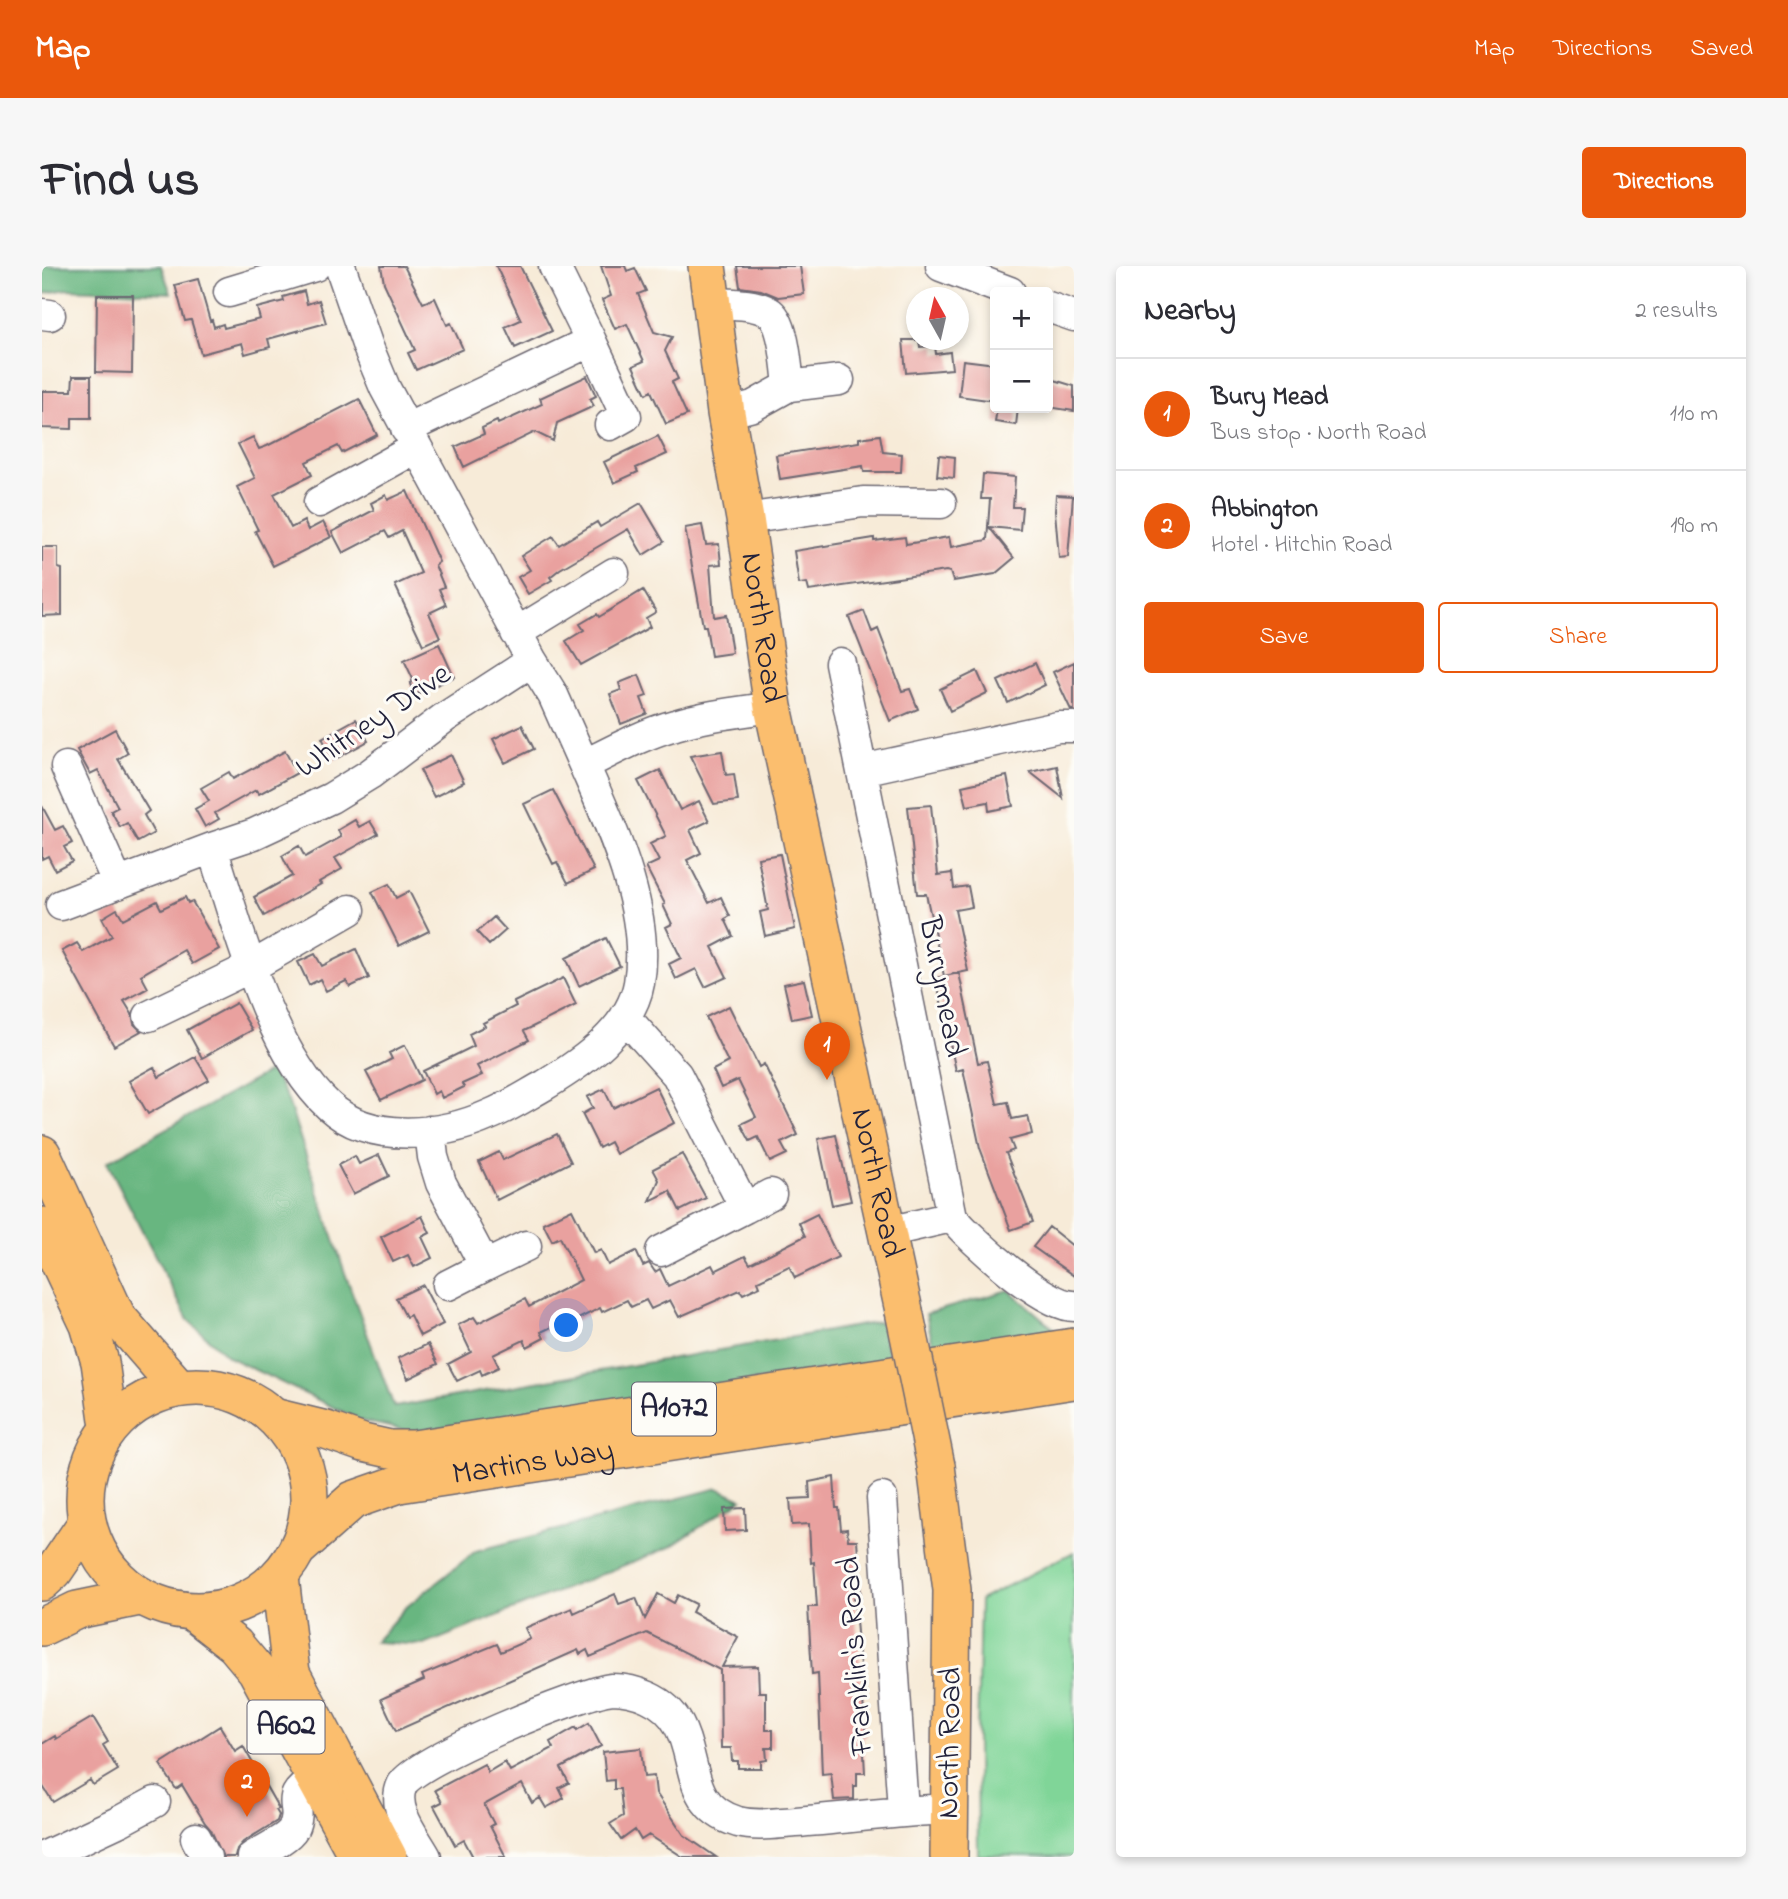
<!DOCTYPE html>
<html lang="en">
<head>
<meta charset="utf-8">
<style>
	body { margin:0; font-family:"Indie Flower",sans-serif; background:#f7f7f7; color:#2b2b33 }
	.controls { position:absolute; right:21px; top:21px; display:grid; overflow:hidden; border-radius:7px; box-shadow:0 4px 10px #0003 }
	.controls button { width:63px; height:63px; display:grid; place-items:center; padding:0; border:0; border-bottom:2px solid #e1e1e2; background:#fff; color:#2b2b33; font:35px sans-serif }
	.compass { position:absolute; left:864px; top:21px; width:63px; height:63px; border-radius:50%; background:#fff; box-shadow:0 4px 10px #0003; rotate:352deg }
	.you { position:absolute; left:525px; top:1060px; width:24px; height:24px; margin:-18px; border:5px solid #fff; border-radius:50%; background:#1a73e8; box-shadow:0 0 0 10px #1a73e833 }
	.badge { display:grid; place-items:center; width:46px; height:46px; border-radius:50%; background:#ea580c; color:#fff; font-size:23px; font-weight:700 }
	.pin { position:absolute; translate:-50% -58px; filter:drop-shadow(0 2px 4px #0008) }
	.pin::after { content:''; position:absolute; top:37px; width:24px; height:21px; background:inherit; clip-path:polygon(0 0,100% 0,50% 100%) }
	.list { margin:0; padding:0; list-style:none }
	h2 { display:flex; justify-content:space-between; align-items:center; height:91px; margin:0; padding:0 28px; font-size:30px }
	h2 small { font-size:23px; font-weight:400; color:#7c7c81 }
	.list li { display:grid; grid-template-columns:46px 1fr auto; gap:21px; align-items:center; box-sizing:border-box; height:112px; padding:0 28px; border-top:2px solid #e1e1e2 }
	.list b { display:block; font-size:26px; white-space:nowrap }
	.list p { margin:0; font-size:23px; white-space:nowrap; color:#7c7c81 }
	.list em { font-size:23px; font-style:normal; color:#7c7c81 }
	.actions { display:flex; gap:14px; padding:21px 28px }
	.actions a { flex:1; padding:16px 0; border:2px solid #ea580c; border-radius:7px; text-align:center; font-size:24px; color:#ea580c }
	.actions .main { background:#ea580c; color:#fff }
	.map { position:relative; flex:none; width:1032px; height:1591px; overflow:hidden; border-radius:7px }
	header { display:flex; align-items:center; gap:42px; box-sizing:border-box; height:98px; padding:0 35px; background:#ea580c; color:#fff }
	header strong { font-size:33px }
	nav { display:flex; gap:38px; margin-inline-start:auto; font-size:24px }
	.intro { display:flex; align-items:center; justify-content:space-between; box-sizing:border-box; height:168px; padding:0 42px }
	h1 { margin:0; font-size:49px }
	.button { padding:18px 32px; border-radius:7px; background:#ea580c; color:#fff; font-size:24px; font-weight:700 }
	main { display:flex; gap:42px; padding:0 42px }
	aside { flex:1; background:#fff; border-radius:7px; box-shadow:0 4px 10px #0003 }
	.map>svg:first-child { display:block }
	.green { fill:#80d598; stroke:#517c6a; stroke-width:2 }
	.forest { fill:#68b680; stroke:#456c5e; stroke-width:2 }
	.building { fill:#e9a19f }
	.lines { fill:none; stroke-linecap:round; stroke-linejoin:round }
	.minor-casing { stroke:#6d6872; stroke-width:33 }
	.major-casing { stroke:#6d6872; stroke-width:40 }
	.minor { stroke:#fff; stroke-width:30 }
	.major { stroke:#fbbe6e; stroke-width:37 }
	.major-bridge-casing { stroke:#6d6872; stroke-width:40; stroke-linecap:butt }
	.major-bridge { stroke:#fbbe6e; stroke-width:37 }
	.labels { text-anchor:middle; dominant-baseline:central; stroke-width:6; stroke-linejoin:round; paint-order:stroke }
	.shield { fill:#fdfcf7; stroke:#646373; stroke-width:2 }
	.shield-label { font-size:30px; font-weight:bold; fill:#22223b }
	.street-label { font-size:32px; fill:#22223b; stroke:#fdfcf7 }
</style>
</head>
<body>
<header>
<strong>Map</strong>
<nav><a>Map</a><a>Directions</a><a>Saved</a></nav>
</header>
<div class="intro"><h1>Find us</h1><a class="button">Directions</a></div>
<main>
<div class="map">
<svg width="1032" height="1591" viewBox="0 0 1032 1591">
	<rect width="100%" height="100%" fill="#fdfcf7"/>
	<filter id="ink" filterUnits="userSpaceOnUse"><feTurbulence type="fractalNoise" baseFrequency=".0143" numOctaves="2"/><feDisplacementMap in="SourceGraphic" scale="14" xChannelSelector="R" yChannelSelector="G"/><feConvolveMatrix kernelMatrix="1 2 1 2 8 2 1 2 1" color-interpolation-filters="sRGB"/></filter>
	<filter id="wash" filterUnits="userSpaceOnUse"><feTurbulence type="fractalNoise" baseFrequency=".00686" numOctaves="4" result="noise"/><feDisplacementMap in="SourceGraphic" scale="28" xChannelSelector="R" yChannelSelector="G"/><feGaussianBlur stdDeviation="1.57" result="paint"/><feColorMatrix in="noise" values="0 0 0 0 0 0 0 0 0 0 0 0 0 0 0 0 0 1.4 0 .05"/><feComposite in="paint" operator="in"/></filter>
	<g filter="url(#wash)">
		<rect width="100%" height="100%" fill="#f7ebd8"/>
		<path class="green" d="M 1032,1286 L 1032,1591 L 936,1589 L 935,1474 L 938,1334 Z"/>
		<path class="forest" d="M 0,0 L 119,0 L 129,27 L 25,23 L 0,28 Z
			M 230,804 L 245,832 L 303,1007 L 352,1141 L 838,1056 L 848,1094 L 375,1167 L 320,1155 L 186,1091 L 146,1054 L 65,896 Z
			M 967,1024 L 1017,1067 L 892,1083 L 884,1048 Z
			M 676,1222 L 700,1233 L 628,1281 L 382,1379 L 333,1376 L 362,1343 L 434,1285 Z"/>
		<g id="blocks">
			<path class="building" d="M 339,0 L 362,0 L 381,37 L 393,32 L 405,59 L 409,57 L 421,83 L 374,104 L 366,87 L 373,84 L 342,17 Z
				M 454,0 L 478,0 L 510,65 L 473,82 L 463,61 L 479,54 Z
				M 559,0 L 583,0 L 585,5 L 593,2 L 604,25 L 596,28 L 612,66 L 630,71 L 623,85 L 636,113 L 630,116 L 645,149 L 624,158 L 609,125 L 604,128 L 591,100 L 602,95 L 585,58 L 573,63 L 560,34 L 569,30 Z
				M 695,0 L 758,0 L 762,28 L 736,31 L 719,24 L 698,21 Z
				M 156,13 L 168,55 L 170,54 L 172,61 L 181,58 L 182,62 L 218,53 L 215,42 L 242,35 L 241,31 L 262,25 L 265,38 L 277,34 L 284,57 L 226,73 L 228,81 L 203,88 L 200,77 L 159,88 L 149,54 L 143,55 L 133,19 Z
				M 55,29 L 91,29 L 90,107 L 54,106 Z
				M 861,74 L 877,74 L 878,81 L 893,80 L 894,88 L 908,86 L 910,103 L 864,107 Z
				M 921,94 L 953,98 L 953,135 L 917,130 Z
				M 31,110 L 49,110 L 49,152 L 30,152 L 30,163 L 0,162 L 0,125 L 30,125 Z
				M 545,110 L 554,130 L 548,133 L 552,140 L 515,157 L 511,175 L 493,166 L 422,201 L 413,181 L 442,168 L 440,162 L 455,155 L 456,158 L 500,138 L 498,132 Z
				M 1006,112 L 1032,120 L 1032,145 L 1006,141 Z
				M 317,133 L 335,169 L 300,187 L 296,180 L 264,196 L 270,209 L 232,228 L 249,262 L 262,255 L 266,264 L 281,256 L 289,271 L 231,300 L 213,265 L 216,264 L 195,221 L 213,212 L 196,178 L 211,171 L 217,183 L 225,180 Z
				M 955,142 L 976,142 L 974,159 L 953,156 Z
				M 838,169 L 841,186 L 860,188 L 859,206 L 822,206 L 821,200 L 738,213 L 734,189 L 817,176 L 817,172 Z
				M 616,170 L 625,188 L 594,202 L 596,206 L 572,217 L 562,196 Z
				M 897,189 L 913,191 L 912,212 L 895,210 Z
				M 941,208 L 973,211 L 971,241 L 980,241 L 978,264 L 947,261 L 972,292 L 953,308 L 911,315 L 908,306 L 904,305 L 767,325 L 765,317 L 757,318 L 752,285 L 832,272 L 832,275 L 863,271 L 864,278 L 907,271 L 909,281 L 945,274 L 948,233 L 939,233 Z
				M 365,225 L 397,296 L 393,299 L 402,321 L 397,323 L 404,339 L 387,347 L 398,371 L 381,379 L 353,319 L 379,307 L 360,265 L 347,272 L 343,265 L 301,287 L 290,266 L 332,244 L 329,237 L 344,229 L 346,234 Z
				M 1014,229 L 1031,230 L 1026,291 L 1017,292 L 1013,245 Z
				M 599,237 L 622,276 L 601,289 L 586,263 L 518,303 L 508,311 L 510,314 L 486,328 L 476,311 L 488,304 L 479,290 L 511,270 L 517,279 L 555,256 L 558,261 Z
				M 660,259 L 664,279 L 677,278 L 679,298 L 668,299 L 672,351 L 684,349 L 690,387 L 669,390 L 664,360 L 661,360 L 643,262 Z
				M 0,281 L 16,281 L 16,302 L 20,303 L 20,349 L 0,350 Z
				M 601,324 L 614,346 L 604,352 L 608,361 L 539,399 L 524,375 L 542,364 L 538,358 L 555,348 L 557,351 Z
				M 822,345 L 830,366 L 836,363 L 860,425 L 868,423 L 876,443 L 848,455 L 807,351 Z
				M 397,378 L 412,411 L 373,429 L 368,418 L 371,413 L 362,394 Z
				M 1032,396 L 1032,444 L 1029,444 L 1011,406 Z
				M 993,397 L 1003,419 L 966,437 L 956,415 Z
				M 935,405 L 945,427 L 908,445 L 898,423 Z
				M 597,409 L 605,430 L 599,432 L 605,448 L 579,458 L 568,428 L 579,424 L 577,417 Z
				M 314,453 L 326,475 L 292,494 L 280,472 Z
				M 480,459 L 492,483 L 463,497 L 451,473 Z
				M 73,463 L 86,487 L 76,493 L 107,545 L 102,549 L 112,567 L 96,576 L 85,557 L 78,561 L 69,545 L 76,541 L 56,504 L 48,508 L 35,484 Z
				M 243,485 L 255,507 L 217,528 L 214,524 L 173,547 L 177,553 L 163,561 L 153,543 L 167,535 L 159,522 L 187,506 L 191,513 Z
				M 680,485 L 684,509 L 692,508 L 696,535 L 672,538 L 648,490 Z
				M 409,489 L 422,516 L 392,531 L 378,504 Z
				M 1015,500 L 1021,532 L 988,506 Z
				M 618,504 L 638,544 L 657,535 L 667,555 L 648,564 L 659,587 L 645,594 L 667,637 L 679,631 L 688,650 L 683,653 L 691,670 L 670,681 L 685,711 L 663,721 L 654,703 L 634,713 L 627,698 L 639,692 L 624,661 L 630,658 L 621,639 L 623,638 L 604,601 L 617,595 L 608,578 L 624,570 L 596,515 Z
				M 965,510 L 971,540 L 947,545 L 946,536 L 925,540 L 920,520 Z
				M 511,524 L 552,604 L 526,617 L 515,596 L 511,598 L 482,538 Z
				M 889,539 L 896,609 L 910,607 L 912,622 L 926,620 L 930,641 L 913,644 L 926,705 L 902,710 L 884,628 L 875,628 L 866,541 Z
				M 0,540 L 13,564 L 21,560 L 30,577 L 22,581 L 30,595 L 13,604 L 6,590 L 0,593 Z
				M 313,554 L 317,561 L 328,555 L 336,568 L 293,592 L 300,603 L 277,616 L 279,618 L 222,650 L 212,631 L 250,610 L 240,590 L 257,580 L 263,591 L 299,571 L 296,564 Z
				M 738,588 L 753,663 L 723,670 L 718,646 L 726,644 L 716,592 Z
				M 347,618 L 354,632 L 367,625 L 387,665 L 357,680 L 330,626 Z
				M 143,631 L 146,637 L 150,635 L 177,683 L 150,698 L 142,684 L 99,709 L 106,722 L 82,735 L 90,748 L 92,758 L 99,765 L 72,780 L 20,685 L 35,677 L 41,686 L 70,670 L 60,652 L 75,643 L 81,653 L 115,635 L 119,643 Z
				M 452,651 L 464,664 L 447,679 L 435,666 Z
				M 564,672 L 578,700 L 537,720 L 524,692 Z
				M 314,683 L 327,712 L 308,721 L 304,715 L 284,725 L 278,713 L 267,719 L 256,696 L 273,688 L 280,700 Z
				M 917,707 L 936,797 L 945,795 L 955,838 L 966,836 L 970,853 L 986,850 L 990,868 L 968,874 L 972,884 L 964,887 L 991,956 L 969,964 L 938,882 L 921,803 L 914,805 L 894,712 Z
				M 521,712 L 534,739 L 482,765 L 487,774 L 435,800 L 440,809 L 420,818 L 422,821 L 400,832 L 397,825 L 392,828 L 381,805 L 432,780 L 427,768 L 443,760 L 441,757 L 474,740 L 472,736 Z
				M 762,714 L 770,749 L 750,753 L 742,718 Z
				M 194,737 L 210,764 L 160,792 L 145,764 Z
				M 687,740 L 717,801 L 722,798 L 756,869 L 739,877 L 745,888 L 728,896 L 716,871 L 708,875 L 699,858 L 714,851 L 696,814 L 679,822 L 671,804 L 686,796 L 664,751 Z
				M 363,779 L 380,814 L 339,834 L 324,806 L 350,793 L 347,787 Z
				M 153,791 L 167,814 L 106,848 L 87,815 L 112,801 L 117,811 Z
				M 614,821 L 632,857 L 574,888 L 568,876 L 557,882 L 540,848 L 551,842 L 545,831 L 562,823 L 571,842 Z
				M 515,868 L 529,896 L 455,934 L 437,896 L 457,886 L 461,894 Z
				M 794,869 L 809,935 L 790,939 L 776,873 Z
				M 640,888 L 664,932 L 638,945 L 628,925 L 608,935 L 617,914 L 611,903 Z
				M 337,889 L 347,910 L 311,928 L 296,899 L 313,890 L 317,898 Z
				M 530,943 L 552,987 L 559,984 L 566,999 L 594,985 L 601,1000 L 607,997 L 613,1006 L 618,1003 L 626,1020 L 670,999 L 673,1005 L 703,990 L 708,998 L 763,970 L 757,957 L 775,948 L 796,991 L 753,1012 L 747,1000 L 716,1015 L 718,1020 L 701,1028 L 698,1024 L 637,1051 L 628,1034 L 609,1043 L 604,1034 L 589,1041 L 585,1034 L 560,1046 L 558,1042 L 530,1056 L 528,1052 L 499,1066 L 502,1072 L 485,1081 L 482,1074 L 451,1089 L 457,1101 L 440,1109 L 438,1104 L 415,1115 L 406,1098 L 429,1086 L 416,1059 L 432,1051 L 436,1057 L 483,1033 L 487,1041 L 539,1014 L 518,971 L 510,975 L 501,957 Z
				M 380,950 L 388,967 L 380,971 L 390,992 L 372,1001 L 366,989 L 351,996 L 339,971 Z
				M 1007,961 L 1032,981 L 1032,1010 L 991,981 Z
				M 381,1019 L 401,1058 L 378,1070 L 368,1049 L 364,1051 L 354,1032 Z
				M 386,1078 L 396,1098 L 366,1113 L 356,1092 Z
				M 792,1211 L 794,1242 L 797,1242 L 799,1264 L 805,1263 L 806,1274 L 815,1274 L 819,1332 L 812,1332 L 824,1469 L 821,1470 L 823,1507 L 815,1507 L 815,1520 L 812,1520 L 812,1533 L 792,1534 L 789,1507 L 780,1508 L 776,1407 L 770,1408 L 766,1341 L 775,1341 L 772,1296 L 769,1297 L 767,1258 L 750,1259 L 748,1233 L 768,1232 L 767,1216 Z
				M 703,1242 L 704,1264 L 683,1265 L 682,1243 Z
				M 573,1328 L 577,1338 L 594,1332 L 603,1353 L 616,1328 L 632,1337 L 636,1329 L 654,1338 L 650,1346 L 696,1371 L 680,1401 L 716,1400 L 717,1426 L 724,1426 L 724,1464 L 731,1464 L 731,1482 L 724,1482 L 725,1494 L 719,1495 L 719,1502 L 696,1502 L 696,1495 L 690,1495 L 689,1482 L 679,1482 L 678,1404 L 605,1367 L 548,1391 L 545,1384 L 538,1388 L 536,1384 L 354,1465 L 339,1433 L 382,1414 L 380,1409 L 455,1378 L 459,1386 L 488,1373 L 483,1362 L 530,1342 L 532,1347 Z
				M 51,1451 L 66,1476 L 61,1479 L 76,1504 L 51,1519 L 48,1514 L 11,1536 L 0,1519 L 0,1478 L 13,1470 L 14,1473 Z
				M 547,1457 L 559,1480 L 519,1502 L 527,1517 L 517,1522 L 522,1532 L 504,1542 L 498,1532 L 490,1537 L 480,1518 L 442,1539 L 452,1558 L 448,1560 L 464,1591 L 431,1591 L 422,1574 L 413,1579 L 392,1540 L 400,1536 L 393,1524 L 442,1498 L 446,1506 L 463,1496 L 468,1505 L 511,1482 L 508,1476 L 534,1461 L 535,1464 Z
				M 178,1460 L 193,1485 L 201,1480 L 237,1543 L 234,1544 L 237,1549 L 235,1555 L 201,1576 L 195,1583 L 193,1591 L 181,1591 L 169,1564 L 163,1557 L 140,1519 L 134,1523 L 118,1498 Z
				M 599,1482 L 602,1511 L 612,1510 L 614,1527 L 642,1569 L 674,1591 L 641,1591 L 607,1569 L 599,1574 L 593,1564 L 579,1574 L 568,1558 L 581,1550 L 578,1523 L 572,1523 L 572,1514 L 564,1515 L 561,1486 Z"/>
		</g>
	</g>
	<g filter="url(#ink)">
		<use href="#blocks" fill-opacity="0" stroke="#6d6872" stroke-width="2"/>
		<g class="lines">
			<defs>
				<path id="minor" d="M 298,0 L 326,81 L 343,122 L 490,395 L 402,452 L 328,508 L 289,532 L 212,568 L 170,582 C 196,660 226,784 287,840 C 328,878 400,870 447,849 C 467,841 485,829 503,819 C 541,796 589,763 597,717 C 609,645 570,563 542,499 C 572,484 601,468 633,459 C 665,449 698,446 731,441
					M 899,0 L 968,26
					M 187,26 L 273,0
					M 672,37 C 689,38 711,37 727,46 C 742,54 745,102 747,120
					M 1006,41 L 1032,50
					M 0,48 L 8,49
					M 549,75 L 584,150 L 568,159
					M 684,147 L 711,140 L 747,120 L 797,114
					M 364,163 L 549,75 L 512,0
					M 277,236 L 374,182
					M 703,253 L 821,236 L 899,237
					M 474,367 L 572,307
					M 490,395 L 511,429 L 542,499
					M 798,397 L 910,951 L 845,966
					M 24,501 L 76,618
					M 820,504 L 1016,461 L 1032,461
					M 19,639 L 170,582
					M 107,750 L 209,701 L 308,644
					M 583,751 L 635,809 L 703,942 L 619,985
					M 388,865 L 391,891 L 399,917 L 443,1000 L 484,980
					M 703,942 L 729,928
					M 910,951 C 930,975 1002,1040 1032,1040
					M 406,1019 L 443,1000
					M 840,1232 L 861,1544
					M 154,1572 L 164,1591
					M 1,1591 L 78,1555 L 113,1536
					M 210,1591 C 220,1585 246,1572 251,1563 C 263,1537 238,1534 273,1513
					M 384,1591 C 373,1571 349,1543 360,1519 C 370,1495 540,1426 570,1423 C 582,1423 595,1426 606,1431 C 670,1460 627,1536 696,1556 C 715,1561 736,1557 754,1556 C 806,1552 856,1545 907,1543"/>
				<g id="major">
					<path id="s1" d="M 665,0 L 684,147 L 703,253 L 731,441 L 862,1045"/>
					<path d="M 0,888 L 75,1051 L 136,1121"/>
					<path d="M 0,960 L 47,1059 L 58,1096 L 67,1161"/>
					<circle cx="155" cy="1233" r="112"/>
					<path d="M 235,1152 L 284,1164 L 321,1177 L 348,1183 L 372,1183 L 1032,1081"/>
					<path d="M 894,1200 L 910,1324 L 907,1591"/>
					<path id="s2" d="M 259,1280 L 311,1234 L 357,1218 L 1032,1114"/>
					<path d="M 238,1311 L 249,1407 L 346,1591"/>
					<path d="M 0,1316 L 12,1305 L 44,1258"/>
					<path d="M 152,1347 L 193,1379 L 214,1404 L 316,1591"/>
					<path d="M 0,1361 L 35,1344 L 98,1331"/>
				</g>
			</defs>
			<use href="#minor" class="minor-casing"/>
			<use href="#major" class="major-casing"/>
			<use href="#minor" class="minor"/>
			<use href="#major" class="major"/>
			<defs>
				<path id="major-bridge" d="M 862,1045 L 894,1200"/>
			</defs>
			<use href="#major-bridge" class="major-bridge-casing"/>
			<use href="#major-bridge" class="major-bridge"/>
		</g>
	</g>
	<g class="labels">
		<g class="shield">
			<rect x="590" y="1116.5" width="84" height="53" rx="5"/>
			<rect x="205.5" y="1434.5" width="77" height="53" rx="5"/>
		</g>
		<g class="shield-label">
			<text x="632" y="1143">A1072</text>
			<text x="244" y="1461">A602</text>
		</g>
		<g class="street-label">
			<text stroke="none"><textPath href="#s1" startOffset="366">North Road</textPath></text>
			<text transform="translate(332 456) rotate(-34)">Whitney Drive</text>
			<text transform="translate(899 721) rotate(79)">Burymead</text>
			<text stroke="none"><textPath href="#s1" startOffset="933">North Road</textPath></text>
			<text stroke="none"><textPath href="#s2" startOffset="254">Martins Way</textPath></text>
			<text transform="translate(815 1390) rotate(-94)">Franklin's Road</text>
			<text transform="translate(909 1477) rotate(-89)">North Road</text>
		</g>
	</g>
</svg>
<div class="controls">
<button>+</button>
<button>−</button>
</div>
<svg class="compass" viewBox="-18 -18 36 36"><path d="M0-13l5 13h-10z" fill="#e53935"/><path d="M0 13l5-13h-10z" fill="#7c7c81"/></svg>
<div class="you"></div>
<div class="pin badge" style="left:785px;top:814px">1</div>
<div class="pin badge" style="left:205px;top:1551px">2</div>
</div>
<aside>
<h2>Nearby<small>2 results</small></h2>
<ul class="list">
<li><span class="badge">1</span><div><b>Bury Mead</b><p>Bus stop · North Road</p></div><em>110 m</em></li>
<li><span class="badge">2</span><div><b>Abbington</b><p>Hotel · Hitchin Road</p></div><em>190 m</em></li>
</ul>
<div class="actions"><a class="main">Save</a><a>Share</a></div>
</aside>
</main>
</body>
</html>
